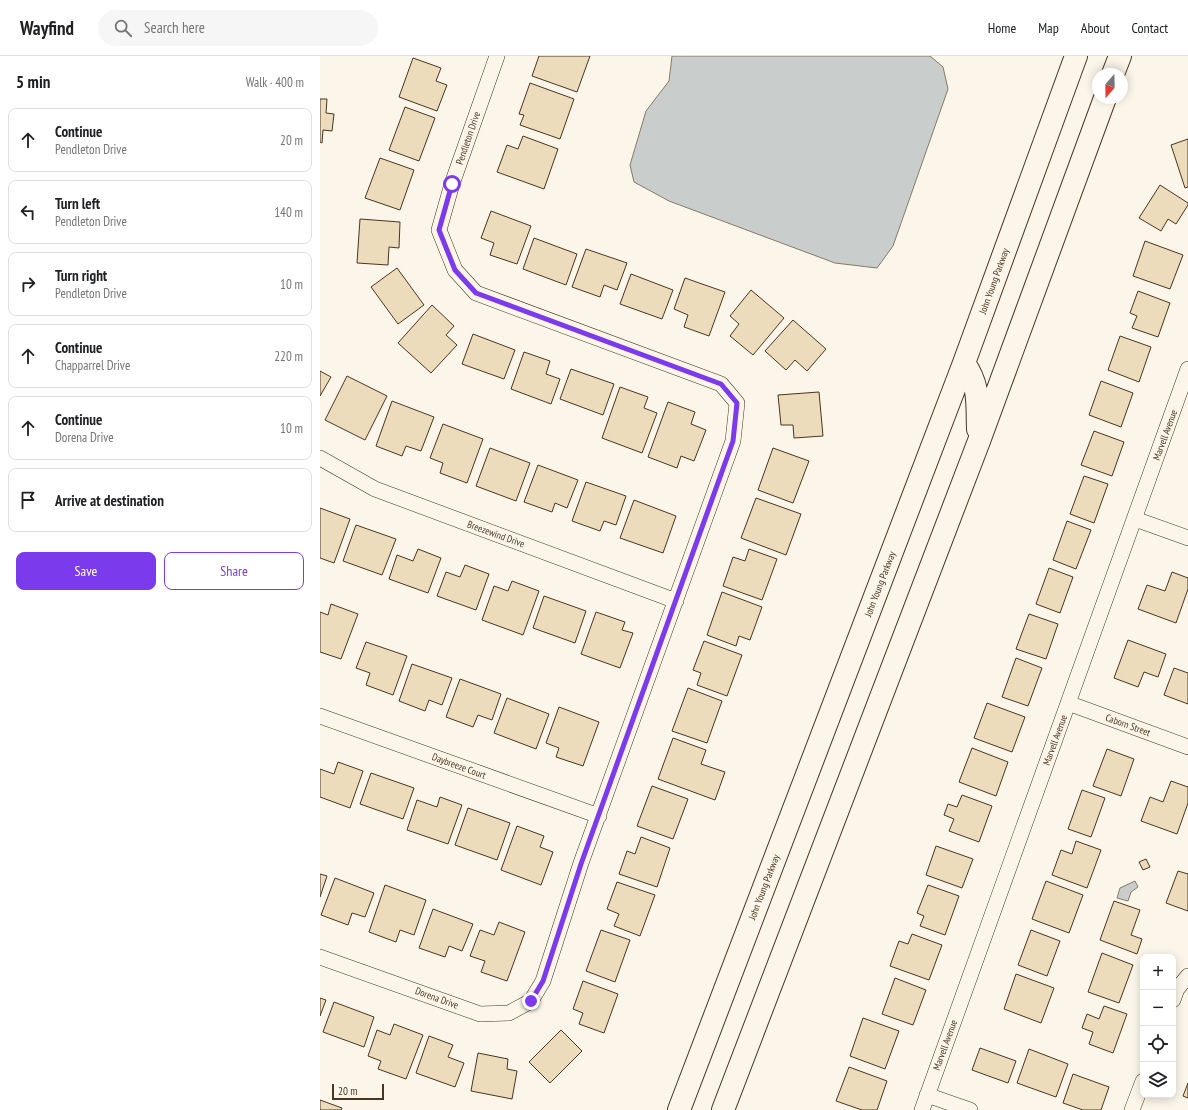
<!DOCTYPE html>
<html lang="en">
<head>
<meta charset="utf-8">
<style>
	body { margin:0; font-family:"PT Sans Narrow",sans-serif; background:#f6f6f6; color:#202124 }
	.controls { position:absolute; right:12px; bottom:12px; display:grid; overflow:hidden; border-radius:8px; box-shadow:0 2px 10px #0003 }
	.controls button { width:36px; height:36px; display:grid; place-items:center; padding:0; border:0; border-bottom:1px solid #e0e0e0; background:#fff; color:#202124; font:20px sans-serif }
	.compass { position:absolute; left:772px; top:12px; width:36px; height:36px; border-radius:50%; background:#fff; box-shadow:0 2px 10px #0003; rotate:200deg }
	.scale { position:absolute; left:12px; bottom:10px; width:52px; box-sizing:border-box; padding-left:4px; border:2px solid #4a3520; border-top:0; font-size:11px; line-height:14px; white-space:nowrap; color:#4a3520; -webkit-text-stroke:3px #fbf6e9; paint-order:stroke }
	.stop { position:absolute; width:12px; height:12px; margin:-9px; border:3px solid #7c3aed; border-radius:50%; background:#fff }
	.stop.end { background:#7c3aed; border-color:#fff; box-shadow:0 1px 4px #0008 }
	.list { margin:0; padding:0; list-style:none }
	h2 { display:flex; justify-content:space-between; align-items:center; height:52px; margin:0; padding:0 16px; font-size:17px }
	h2 small { font-size:13px; font-weight:400; color:#757577 }
	.list li { display:grid; grid-template-columns:26px 1fr auto; gap:12px; align-items:center; box-sizing:border-box; height:64px; margin:0 8px 8px; padding:0 8px; border:1px solid #e0e0e0; border-radius:8px }
	.list b { display:block; font-size:15px; white-space:nowrap }
	.list p { margin:0; font-size:13px; white-space:nowrap; color:#757577 }
	.list em { font-size:13px; font-style:normal; color:#757577 }
	.actions { display:flex; gap:8px; padding:12px 16px }
	.actions a { flex:1; padding:9px 0; border:1px solid #7c3aed; border-radius:8px; text-align:center; font-size:14px; color:#7c3aed }
	.actions .main { background:#7c3aed; color:#fff }
	.icon { flex:none; width:22px; height:22px; fill:none; stroke:currentColor; stroke-width:2; stroke-linecap:round; stroke-linejoin:round }
	.map { position:relative; flex:none; width:868px; height:1054px; overflow:hidden }
	header { display:flex; align-items:center; gap:24px; box-sizing:border-box; height:56px; padding:0 20px; background:#fff; border-bottom:1px solid #e0e0e0 }
	header strong { font-size:19px }
	nav { display:flex; gap:22px; margin-inline-start:auto; font-size:14px }
	.search { width:280px; height:36px; background:#f6f6f6; display:flex; align-items:center; gap:10px; box-sizing:border-box; padding:0 14px; border-radius:22px; color:#757577; font-size:15px }
	main { display:flex }
	aside { flex:1; background:#fff }
	.map>svg:first-child { display:block }
	.water { fill:#c9cecd; stroke:#887966 }
	.building { fill:#ecdcbc; stroke:#4a3520 }
	.lines { fill:none; stroke-linecap:round; stroke-linejoin:round }
	.minor-casing { stroke:#4a3520; stroke-width:16 }
	.trunk-casing { stroke:#4a3520; stroke-width:24 }
	.minor { stroke:#fbf6e9; stroke-width:15 }
	.trunk { stroke:#fbf6e9; stroke-width:22 }
	.route { stroke:#7c3aed; stroke-width:5 }
	.labels { text-anchor:middle; dominant-baseline:central; stroke-width:3; stroke-linejoin:round; paint-order:stroke }
	.street-label { font-size:10px; fill:#4a3520; stroke:#fbf6e9 }
</style>
</head>
<body>
<header>
<strong>Wayfind</strong>
<div class="search"><svg class="icon" aria-label="search" viewBox="0 0 24 24"><circle cx="10" cy="10" r="6"/><path d="M15 15l6 6"/></svg>Search here</div>
<nav><a>Home</a><a>Map</a><a>About</a><a>Contact</a></nav>
</header>
<main>
<aside>
<h2>5 min<small>Walk · 400 m</small></h2>
<ul class="list">
<li><svg class="icon" aria-label="ahead" viewBox="0 0 24 24"><path d="M12 20V5M6 11l6-6 6 6"/></svg><div><b>Continue</b><p>Pendleton Drive</p></div><em>20 m</em></li>
<li><svg class="icon" aria-label="left" viewBox="0 0 24 24"><path d="M17 20v-9H6M10 6l-5 5 5 5"/></svg><div><b>Turn left</b><p>Pendleton Drive</p></div><em>140 m</em></li>
<li><svg class="icon" aria-label="right" viewBox="0 0 24 24"><path d="M7 20v-9h11M14 6l5 5-5 5"/></svg><div><b>Turn right</b><p>Pendleton Drive</p></div><em>10 m</em></li>
<li><svg class="icon" aria-label="ahead" viewBox="0 0 24 24"><path d="M12 20V5M6 11l6-6 6 6"/></svg><div><b>Continue</b><p>Chapparrel Drive</p></div><em>220 m</em></li>
<li><svg class="icon" aria-label="ahead" viewBox="0 0 24 24"><path d="M12 20V5M6 11l6-6 6 6"/></svg><div><b>Continue</b><p>Dorena Drive</p></div><em>10 m</em></li>
<li><svg class="icon" aria-label="arrive" viewBox="0 0 24 24"><path d="M6 21V4h12l-3 4 3 4H6"/></svg><div><b>Arrive at destination</b></div></li>
</ul>
<div class="actions"><a class="main">Save</a><a>Share</a></div>
</aside>
<div class="map">
<svg width="868" height="1054" viewBox="0 0 868 1054">
	<rect width="100%" height="100%" fill="#fbf6e9"/>
	<path class="water" d="M 352,0 L 610,0 L 623,11 L 628,33 L 573,190 L 557,212 L 515,207 L 349,145 L 314,126 L 310,109 L 326,55 L 349,25 Z
		M 815,825 L 818,831 L 811,836 L 808,845 L 797,842 L 800,832 Z"/>
	<path class="building" d="M 219,0 L 270,0 L 257,36 L 212,20 Z
		M 93,2 L 121,12 L 116,25 L 127,29 L 117,55 L 79,41 Z
		M 210,27 L 254,43 L 240,83 L 200,69 L 204,59 L 199,58 Z
		M 0,43 L 7,43 L 6,57 L 14,58 L 12,75 L 3,74 L 2,87 L 0,86 Z
		M 85,51 L 115,62 L 99,105 L 69,94 Z
		M 203,80 L 238,93 L 224,133 L 177,116 L 187,89 L 198,93 Z
		M 868,83 L 868,131 L 865,132 L 851,89 Z
		M 60,102 L 94,114 L 80,154 L 45,142 Z
		M 840,129 L 868,147 L 868,149 L 856,168 L 848,163 L 841,175 L 819,162 Z
		M 171,155 L 211,170 L 197,208 L 170,199 L 174,187 L 161,182 Z
		M 40,163 L 80,166 L 79,192 L 69,191 L 68,209 L 37,207 Z
		M 214,182 L 257,198 L 246,229 L 203,213 Z
		M 825,185 L 863,199 L 850,233 L 813,220 Z
		M 266,193 L 307,207 L 297,234 L 284,229 L 280,241 L 252,231 Z
		M 77,212 L 104,249 L 78,268 L 51,231 Z
		M 311,218 L 353,234 L 342,263 L 300,248 Z
		M 365,222 L 405,236 L 389,280 L 364,271 L 368,259 L 354,253 Z
		M 431,234 L 464,262 L 433,299 L 410,280 L 419,268 L 410,260 Z
		M 818,235 L 850,247 L 838,281 L 812,272 L 817,260 L 810,257 Z
		M 112,249 L 134,270 L 126,279 L 137,289 L 111,317 L 78,287 Z
		M 473,264 L 506,293 L 487,315 L 475,304 L 466,314 L 445,295 Z
		M 153,278 L 195,294 L 184,323 L 142,308 Z
		M 800,280 L 831,291 L 819,326 L 788,314 Z
		M 204,296 L 230,305 L 226,318 L 240,323 L 231,348 L 191,333 Z
		M 251,313 L 294,328 L 283,359 L 240,343 Z
		M 0,315 L 11,321 L 0,340 Z
		M 27,320 L 67,340 L 45,384 L 5,364 Z
		M 781,325 L 813,337 L 801,371 L 769,359 Z
		M 300,331 L 328,341 L 324,352 L 337,357 L 322,397 L 282,382 Z
		M 499,336 L 503,380 L 474,382 L 473,369 L 461,369 L 458,339 Z
		M 72,345 L 114,361 L 101,395 L 86,390 L 82,400 L 56,390 Z
		M 348,346 L 375,356 L 371,368 L 386,374 L 374,405 L 361,400 L 357,412 L 328,401 Z
		M 123,368 L 163,383 L 147,427 L 120,417 L 123,407 L 110,402 Z
		M 774,375 L 804,386 L 792,420 L 761,409 Z
		M 170,392 L 210,407 L 196,445 L 156,430 Z
		M 453,392 L 489,405 L 473,447 L 438,434 Z
		M 218,409 L 258,424 L 247,452 L 235,447 L 232,456 L 204,446 Z
		M 764,420 L 788,428 L 774,467 L 750,458 Z
		M 266,426 L 306,440 L 296,469 L 284,465 L 280,475 L 252,465 Z
		M 436,442 L 481,458 L 466,499 L 421,482 Z
		M 314,444 L 356,460 L 343,497 L 300,482 Z
		M 0,452 L 30,463 L 14,507 L 0,502 Z
		M 747,465 L 771,474 L 756,513 L 733,504 Z
		M 36,469 L 76,483 L 62,519 L 23,505 Z
		M 98,493 L 121,502 L 108,537 L 69,523 L 77,499 L 93,505 Z
		M 429,493 L 457,503 L 442,544 L 403,530 L 413,501 L 425,505 Z
		M 145,509 L 169,518 L 156,554 L 117,540 L 126,516 L 140,521 Z
		M 729,512 L 753,521 L 740,557 L 716,548 Z
		M 852,516 L 868,522 L 868,533 L 856,567 L 818,553 L 827,529 L 845,535 Z
		M 192,525 L 219,535 L 203,579 L 162,564 L 174,530 L 188,535 Z
		M 402,536 L 442,551 L 430,584 L 419,580 L 416,590 L 387,579 Z
		M 224,540 L 266,555 L 255,587 L 213,572 Z
		M 11,548 L 38,558 L 21,603 L 0,596 L 0,556 L 8,559 Z
		M 276,556 L 305,566 L 302,574 L 313,577 L 300,612 L 261,598 Z
		M 709,558 L 738,568 L 726,603 L 696,593 Z
		M 808,584 L 846,598 L 838,621 L 824,616 L 818,631 L 794,622 Z
		M 384,585 L 422,599 L 407,640 L 377,629 L 381,617 L 373,614 Z
		M 46,586 L 87,600 L 73,639 L 46,629 L 50,617 L 36,612 Z
		M 696,602 L 722,612 L 708,650 L 682,641 Z
		M 92,608 L 132,622 L 122,649 L 109,644 L 105,655 L 79,645 Z
		M 854,612 L 868,617 L 868,648 L 844,639 Z
		M 140,623 L 181,638 L 172,664 L 158,659 L 153,671 L 126,661 Z
		M 368,632 L 402,645 L 387,687 L 352,675 Z
		M 187,642 L 229,658 L 216,693 L 174,677 Z
		M 667,647 L 705,661 L 692,696 L 654,682 Z
		M 239,651 L 279,666 L 263,710 L 236,701 L 239,692 L 226,687 Z
		M 353,682 L 386,694 L 381,708 L 405,716 L 395,744 L 338,723 Z
		M 652,692 L 688,706 L 676,740 L 639,726 Z
		M 787,693 L 814,703 L 801,740 L 773,730 Z
		M 18,706 L 43,715 L 30,752 L 0,741 L 0,713 L 14,718 Z
		M 51,717 L 94,732 L 83,763 L 40,748 Z
		M 851,725 L 868,731 L 868,747 L 857,778 L 821,765 L 830,741 L 843,746 Z
		M 332,730 L 368,743 L 353,783 L 317,770 Z
		M 762,734 L 785,742 L 771,781 L 748,773 Z
		M 642,739 L 672,750 L 659,786 L 629,775 L 634,763 L 624,759 L 628,748 L 637,751 Z
		M 120,741 L 142,749 L 128,788 L 87,774 L 97,744 L 117,751 Z
		M 148,752 L 190,767 L 177,804 L 135,789 Z
		M 197,770 L 224,780 L 220,791 L 233,796 L 221,829 L 181,814 Z
		M 321,781 L 350,792 L 337,831 L 299,818 L 307,795 L 315,798 Z
		M 756,785 L 781,794 L 767,832 L 732,819 L 741,794 L 752,798 Z
		M 616,790 L 653,803 L 642,832 L 606,819 Z
		M 826,803 L 830,811 L 823,814 L 819,806 Z
		M 858,815 L 868,818 L 868,855 L 846,847 Z
		M 0,818 L 7,820 L 0,841 Z
		M 15,822 L 54,837 L 45,861 L 32,857 L 28,869 L 1,859 Z
		M 726,825 L 763,839 L 749,877 L 712,863 Z
		M 297,826 L 335,839 L 320,880 L 294,870 L 299,858 L 287,853 Z
		M 65,829 L 106,844 L 94,879 L 80,874 L 76,886 L 49,876 Z
		M 608,829 L 639,840 L 625,879 L 600,870 L 604,860 L 597,857 Z
		M 794,845 L 820,854 L 811,879 L 822,883 L 817,898 L 780,884 Z
		M 113,853 L 153,868 L 142,895 L 129,890 L 125,901 L 99,892 Z
		M 179,866 L 205,876 L 187,925 L 161,916 L 165,905 L 150,900 L 160,874 L 174,879 Z
		M 281,874 L 310,884 L 295,926 L 266,915 Z
		M 711,874 L 740,885 L 727,920 L 698,909 Z
		M 592,878 L 622,889 L 609,924 L 570,910 L 579,885 L 588,888 Z
		M 782,897 L 813,909 L 799,947 L 768,936 Z
		M 696,918 L 734,932 L 721,967 L 684,953 Z
		M 575,922 L 606,934 L 593,969 L 562,958 Z
		M 263,925 L 298,938 L 284,977 L 259,968 L 263,957 L 253,953 Z
		M 0,942 L 6,944 L 0,960 Z
		M 14,946 L 54,961 L 44,991 L 3,976 Z
		M 784,950 L 807,958 L 793,997 L 769,988 L 773,976 L 762,972 L 767,958 L 779,963 Z
		M 543,962 L 579,975 L 565,1013 L 530,1000 Z
		M 74,968 L 103,979 L 86,1023 L 58,1013 L 61,1005 L 48,1000 L 57,974 L 70,979 Z
		M 241,974 L 262,995 L 230,1027 L 209,1006 Z
		M 109,980 L 133,989 L 128,1001 L 144,1007 L 135,1031 L 96,1017 Z
		M 660,992 L 696,1005 L 688,1027 L 652,1014 Z
		M 709,993 L 748,1008 L 736,1041 L 697,1027 Z
		M 158,997 L 188,1003 L 187,1013 L 197,1015 L 192,1043 L 151,1035 Z
		M 529,1011 L 567,1025 L 557,1054 L 542,1054 L 516,1045 Z
		M 753,1018 L 789,1031 L 781,1054 L 763,1054 L 743,1047 Z
		M 868,1027 L 868,1042 L 863,1040 Z
		M 0,1044 L 22,1052 L 21,1054 L 0,1054 Z"/>
	<g class="lines">
		<defs>
			<path id="minor" d="M 0,402 L 55,433 L 356,545
				M 815,463 L 868,482
				M 748,647 L 868,691
				M 0,660 L 279,760
				M 0,901 L 160,958 L 189,957 L 211,945 L 223,925 L 261,807 L 413,385 L 417,347 L 401,328 L 156,237 L 135,214 L 119,174 L 132,128 L 177,0
				M 853,944 L 857,933 L 868,920
				M 607,1039 L 650,1054
				M 602,1054 L 868,313
				M 812,1054 L 823,1025"/>
			<path id="trunk" d="M 793,18 L 800,0
				M 644,307 C 660,330 657,347 658,373
				M 359,1054 L 644,307 L 756,0
				M 403,1054 L 659,385 L 785,42"/>
		</defs>
		<use href="#minor" class="minor-casing"/>
		<use href="#trunk" class="trunk-casing"/>
		<use href="#minor" class="minor"/>
		<use href="#trunk" class="trunk"/>
	</g>
	<g class="lines">
		<path class="route" d="M 132,128 L 119,174 L 135,214 L 156,237 L 401,328 L 417,347 L 413,385 L 261,808 L 223,925 L 211,945"/>
	</g>
	<g class="labels">
		<g class="street-label">
			<text transform="translate(148 82) rotate(-71)">Pendleton Drive</text>
			<text transform="translate(674 225) rotate(-70)">John Young Parkway</text>
			<text transform="translate(845 379) rotate(-70)">Marvell Avenue</text>
			<text transform="translate(176 478) rotate(20)">Breezewind Drive</text>
			<text transform="translate(560 528) rotate(-69)">John Young Parkway</text>
			<text transform="translate(808 669) rotate(20)">Caborn Street</text>
			<text transform="translate(735 684) rotate(-70)">Marvell Avenue</text>
			<text transform="translate(139 710) rotate(20)">Daybreeze Court</text>
			<text transform="translate(444 831) rotate(-69)">John Young Parkway</text>
			<text transform="translate(117 942) rotate(20)">Dorena Drive</text>
			<text transform="translate(625 989) rotate(-70)">Marvell Avenue</text>
		</g>
	</g>
</svg>
<div class="controls">
<button>+</button>
<button>−</button>
<button><svg class="icon" aria-label="locate" viewBox="0 0 24 24"><circle cx="12" cy="12" r="6"/><path d="M12 2v4M12 18v4M2 12h4M18 12h4"/></svg></button>
<button><svg class="icon" aria-label="layers" viewBox="0 0 24 24"><path d="M12 4l9 5-9 5-9-5zM3 14l9 5 9-5"/></svg></button>
</div>
<svg class="compass" viewBox="-18 -18 36 36"><path d="M0-13l5 13h-10z" fill="#e53935"/><path d="M0 13l5-13h-10z" fill="#757577"/></svg>
<div class="scale">20 m</div>
<div class="stop" style="left:132px;top:128px"></div>
<div class="stop end" style="left:211px;top:945px"></div>
</div>
</main>
</body>
</html>
